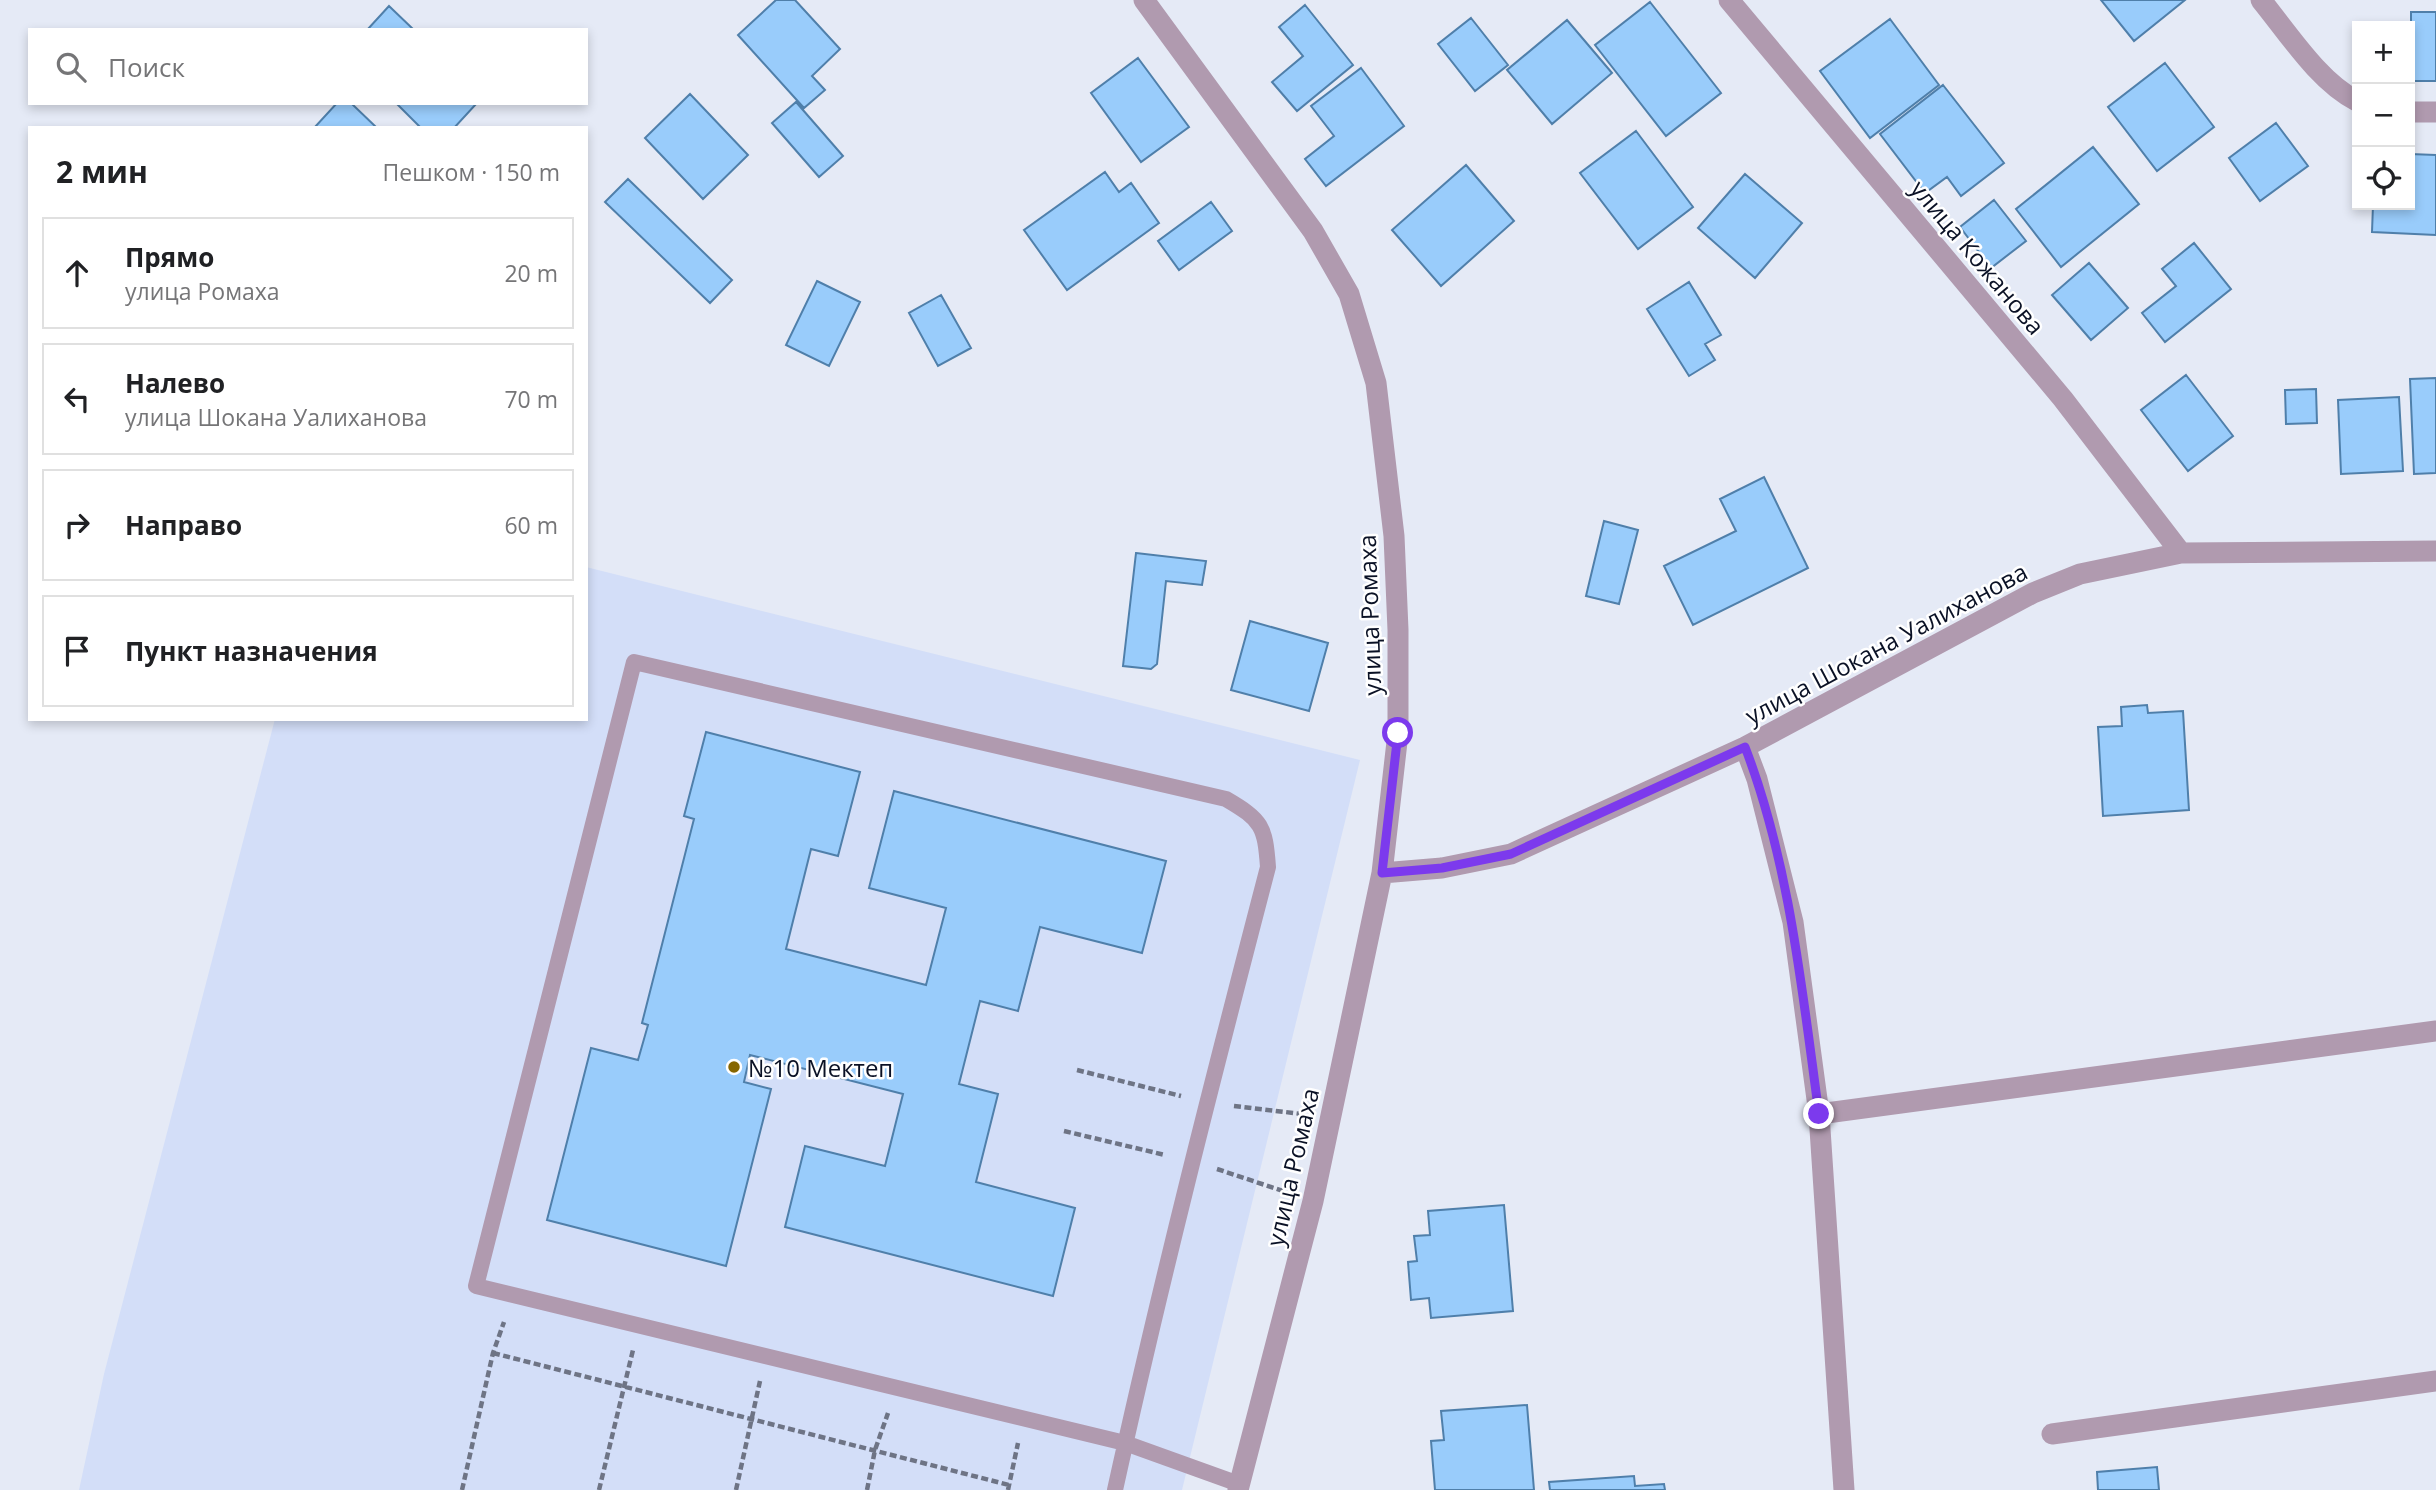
<!DOCTYPE html>
<html lang="ru">
<head>
<meta charset="utf-8">
<style>
	body { margin:0; font-family:"Open Sans",sans-serif; background:#f2f2f2; color:#202124 }
	.controls { position:absolute; right:21px; top:21px; display:grid; overflow:hidden; border-radius:0px; box-shadow:0 4px 10px #0003 }
	.controls button { width:63px; height:63px; display:grid; place-items:center; padding:0; border:0; border-bottom:2px solid #e0e0e0; background:#fff; color:#202124; font:35px sans-serif }
	.stop { position:absolute; width:21px; height:21px; margin:-16px; border:5px solid #7c3aed; border-radius:50%; background:#fff }
	.stop.end { background:#7c3aed; border-color:#fff; box-shadow:0 2px 7px #0008 }
	.list { margin:0; padding:0; list-style:none }
	h2 { display:flex; justify-content:space-between; align-items:center; height:91px; margin:0; padding:0 28px; font-size:30px }
	h2 small { font-size:23px; font-weight:400; color:#757577 }
	.list li { display:grid; grid-template-columns:46px 1fr auto; gap:21px; align-items:center; box-sizing:border-box; height:112px; margin:0 14px 14px; padding:0 14px; border:2px solid #e0e0e0; border-radius:0px }
	.list b { display:block; font-size:26px; white-space:nowrap }
	.list p { margin:0; font-size:23px; white-space:nowrap; color:#757577 }
	.list em { font-size:23px; font-style:normal; color:#757577 }
	.icon { flex:none; width:38px; height:38px; fill:none; stroke:currentColor; stroke-width:2; stroke-linecap:round; stroke-linejoin:round }
	.map { position:relative; flex:none; width:2436px; height:1490px; overflow:hidden }
	.search { position:absolute; background:#fff; box-shadow:0 4px 10px #0003; left:28px; top:28px; width:560px; height:77px; display:flex; align-items:center; gap:18px; box-sizing:border-box; padding:0 24px; border-radius:0px; color:#757577; font-size:26px }
	.panel { position:absolute; background:#fff; box-shadow:0 4px 10px #0003; left:28px; top:126px; width:560px; height:595px; border-radius:0px }
	.map>svg:first-child { display:block }
	.built { fill:#d3def8 }
	.building { fill:#99ccfb; stroke:#4f7faa; stroke-width:2 }
	.lines { fill:none; stroke-linecap:round; stroke-linejoin:round }
	.path { stroke:#6e7485; stroke-width:4.5; stroke-dasharray:7 3.5; stroke-linecap:butt }
	.lane { stroke:#b09aaf; stroke-width:16 }
	.street { stroke:#b09aaf; stroke-width:21 }
	.route { stroke:#7c3aed; stroke-width:9 }
	.poi-dot { fill:#866600; stroke:#fff; stroke-width:2.5 }
	.labels { text-anchor:middle; dominant-baseline:central; stroke-width:5; stroke-linejoin:round; paint-order:stroke }
	.street-label { font-size:24px; fill:#0a1125; stroke:#fff }
	.poi-label { font-size:24px; fill:#0a1125; stroke:#fff; text-anchor:start }
</style>
</head>
<body>
<div class="map">
<svg width="2436" height="1490" viewBox="0 0 2436 1490">
	<rect width="100%" height="100%" fill="#e5eaf6"/>
	<path class="built" d="M 586,567 L 1360,760 L 1182,1490 L 79,1490 L 104,1374 L 275,719 L 586,719 Z"/>
	<path class="building" d="M 776,0 L 795,0 L 840,49 L 812,76 L 825,90 L 804,108 L 738,35 Z
		M 2101,0 L 2185,0 L 2134,41 Z
		M 1650,2 L 1721,93 L 1666,136 L 1595,45 Z
		M 1305,5 L 1353,65 L 1297,111 L 1272,82 L 1303,56 L 1279,27 Z
		M 389,6 L 414,30 L 367,30 Z
		M 2411,12 L 2436,12 L 2436,81 L 2411,81 Z
		M 1471,18 L 1508,65 L 1475,91 L 1438,44 Z
		M 1890,19 L 1939,85 L 1870,138 L 1820,71 Z
		M 1567,20 L 1612,73 L 1552,124 L 1507,70 Z
		M 1138,58 L 1189,127 L 1141,162 L 1091,93 Z
		M 2165,63 L 2214,127 L 2157,171 L 2108,107 Z
		M 1361,68 L 1404,126 L 1326,186 L 1305,159 L 1334,136 L 1311,106 Z
		M 1943,85 L 2004,163 L 1961,196 L 1947,177 L 1925,193 L 1880,134 Z
		M 690,94 L 748,155 L 703,199 L 645,138 Z
		M 796,102 L 843,156 L 819,177 L 772,123 Z
		M 337,103 L 351,103 L 377,128 L 314,128 Z
		M 396,103 L 477,103 L 454,128 L 421,128 Z
		M 2276,123 L 2308,166 L 2260,201 L 2229,158 Z
		M 1636,131 L 1693,207 L 1638,249 L 1580,173 Z
		M 2093,147 L 2139,204 L 2061,267 L 2016,209 Z
		M 2410,154 L 2436,155 L 2436,235 L 2372,232 L 2373,205 L 2410,205 Z
		M 1466,165 L 1514,221 L 1441,286 L 1392,230 Z
		M 1105,172 L 1119,192 L 1131,183 L 1159,223 L 1067,290 L 1024,230 Z
		M 1745,174 L 1802,223 L 1755,278 L 1698,228 Z
		M 628,179 L 732,280 L 710,303 L 605,202 Z
		M 1994,200 L 2026,241 L 1991,268 L 1960,227 Z
		M 1211,202 L 1232,231 L 1179,270 L 1158,241 Z
		M 2194,243 L 2231,289 L 2165,342 L 2142,313 L 2176,286 L 2162,269 Z
		M 2089,263 L 2128,308 L 2091,340 L 2052,295 Z
		M 817,281 L 860,302 L 829,366 L 786,345 Z
		M 1689,282 L 1721,335 L 1705,344 L 1715,360 L 1689,376 L 1647,309 Z
		M 941,295 L 971,348 L 938,366 L 909,313 Z
		M 2186,375 L 2233,436 L 2188,471 L 2141,410 Z
		M 2436,378 L 2436,473 L 2414,474 L 2410,379 Z
		M 2316,389 L 2317,423 L 2286,424 L 2285,390 Z
		M 2399,397 L 2403,471 L 2341,474 L 2338,400 Z
		M 1764,477 L 1808,568 L 1693,625 L 1664,566 L 1736,531 L 1720,499 Z
		M 1604,521 L 1638,530 L 1619,604 L 1586,596 Z
		M 1136,553 L 1206,561 L 1202,585 L 1166,581 L 1157,664 L 1151,669 L 1123,666 Z
		M 1250,621 L 1328,643 L 1309,711 L 1231,690 Z
		M 2147,705 L 2148,713 L 2183,711 L 2189,810 L 2103,816 L 2098,727 L 2122,726 L 2121,707 Z
		M 706,732 L 860,772 L 838,856 L 811,849 L 786,949 L 926,985 L 946,908 L 869,888 L 894,791 L 1166,861 L 1142,953 L 1040,927 L 1018,1011 L 980,1001 L 959,1084 L 998,1094 L 976,1182 L 1075,1208 L 1053,1296 L 785,1227 L 805,1146 L 885,1166 L 903,1094 L 750,1055 L 744,1082 L 771,1089 L 726,1266 L 547,1220 L 591,1048 L 638,1060 L 648,1025 L 642,1023 L 694,819 L 684,816 Z
		M 1504,1205 L 1513,1311 L 1431,1318 L 1429,1298 L 1411,1300 L 1408,1262 L 1417,1261 L 1414,1236 L 1430,1235 L 1428,1211 Z
		M 1527,1405 L 1534,1490 L 1435,1490 L 1431,1441 L 1444,1440 L 1441,1411 Z
		M 2157,1467 L 2159,1490 L 2098,1490 L 2097,1472 Z
		M 1634,1476 L 1635,1486 L 1664,1484 L 1665,1490 L 1550,1490 L 1549,1482 Z"/>
	<g class="lines">
		<path class="path" d="M 1077,1070 L 1181,1096
			M 1234,1106 L 1302,1114
			M 1064,1131 L 1165,1155
			M 1217,1169 L 1286,1192
			M 493,1353 L 1009,1485
			M 462,1490 L 493,1353 L 504,1322
			M 599,1490 L 633,1350
			M 736,1490 L 760,1381
			M 867,1490 L 875,1450 L 888,1413
			M 1008,1490 L 1018,1443"/>
		<path class="lane" d="M 1115,1490 C 1161,1281 1214,1074 1268,867 C 1265,826 1262,820 1226,799 L 634,662 L 476,1286 L 1125,1443 L 1239,1484"/>
		<path class="street" d="M 1144,0 L 1313,231 L 1349,294 L 1376,383 L 1394,536 L 1398,630 L 1398,733 L 1382,873 L 1313,1201 L 1238,1490
			M 1729,0 L 2063,399 L 2181,553
			M 2261,0 C 2288,33 2319,82 2357,101
			M 2410,112 L 2436,112
			M 1745,747 L 1757,779 L 1793,922 L 1819,1114 L 1844,1490
			M 1382,873 L 1442,868 L 1511,854 L 1745,747 L 2033,593 L 2080,574 L 2181,553 L 2436,551
			M 1819,1114 L 2436,1031
			M 2052,1434 L 2436,1381"/>
	</g>
	<g class="lines">
		<path class="route" d="M 1398,733 L 1382,873 L 1442,868 L 1511,854 L 1745,747 C 1790,864 1802,991 1819,1114"/>
	</g>
	<circle class="poi-dot" cx="734" cy="1067" r="7"/>
	<g class="labels">
		<g class="street-label">
			<text transform="translate(1978 257) rotate(50)">улица Кожанова</text>
			<text transform="translate(1369 615) rotate(-92)">улица Ромаха</text>
			<text transform="translate(1886 643) rotate(-28)">улица Шокана Уалиханова</text>
			<text transform="translate(1292 1167) rotate(-77)">улица Ромаха</text>
		</g>
		<g class="poi-label">
			<text x="748" y="1067">№10 Мектеп</text>
		</g>
	</g>
</svg>
<div class="controls">
<button>+</button>
<button>−</button>
<button><svg class="icon" aria-label="locate" viewBox="0 0 24 24"><circle cx="12" cy="12" r="6"/><path d="M12 2v4M12 18v4M2 12h4M18 12h4"/></svg></button>
</div>
<div class="stop" style="left:1398px;top:733px"></div>
<div class="stop end" style="left:1819px;top:1114px"></div>
<div class="search"><svg class="icon" aria-label="search" viewBox="0 0 24 24"><circle cx="10" cy="10" r="6"/><path d="M15 15l6 6"/></svg>Поиск</div>
<section class="panel">
<h2>2 мин<small>Пешком · 150 m</small></h2>
<ul class="list">
<li><svg class="icon" aria-label="ahead" viewBox="0 0 24 24"><path d="M12 20V5M6 11l6-6 6 6"/></svg><div><b>Прямо</b><p>улица Ромаха</p></div><em>20 m</em></li>
<li><svg class="icon" aria-label="left" viewBox="0 0 24 24"><path d="M17 20v-9H6M10 6l-5 5 5 5"/></svg><div><b>Налево</b><p>улица Шокана Уалиханова</p></div><em>70 m</em></li>
<li><svg class="icon" aria-label="right" viewBox="0 0 24 24"><path d="M7 20v-9h11M14 6l5 5-5 5"/></svg><div><b>Направо</b></div><em>60 m</em></li>
<li><svg class="icon" aria-label="arrive" viewBox="0 0 24 24"><path d="M6 21V4h12l-3 4 3 4H6"/></svg><div><b>Пункт назначения</b></div></li>
</ul>
</section>
</div>
</body>
</html>
